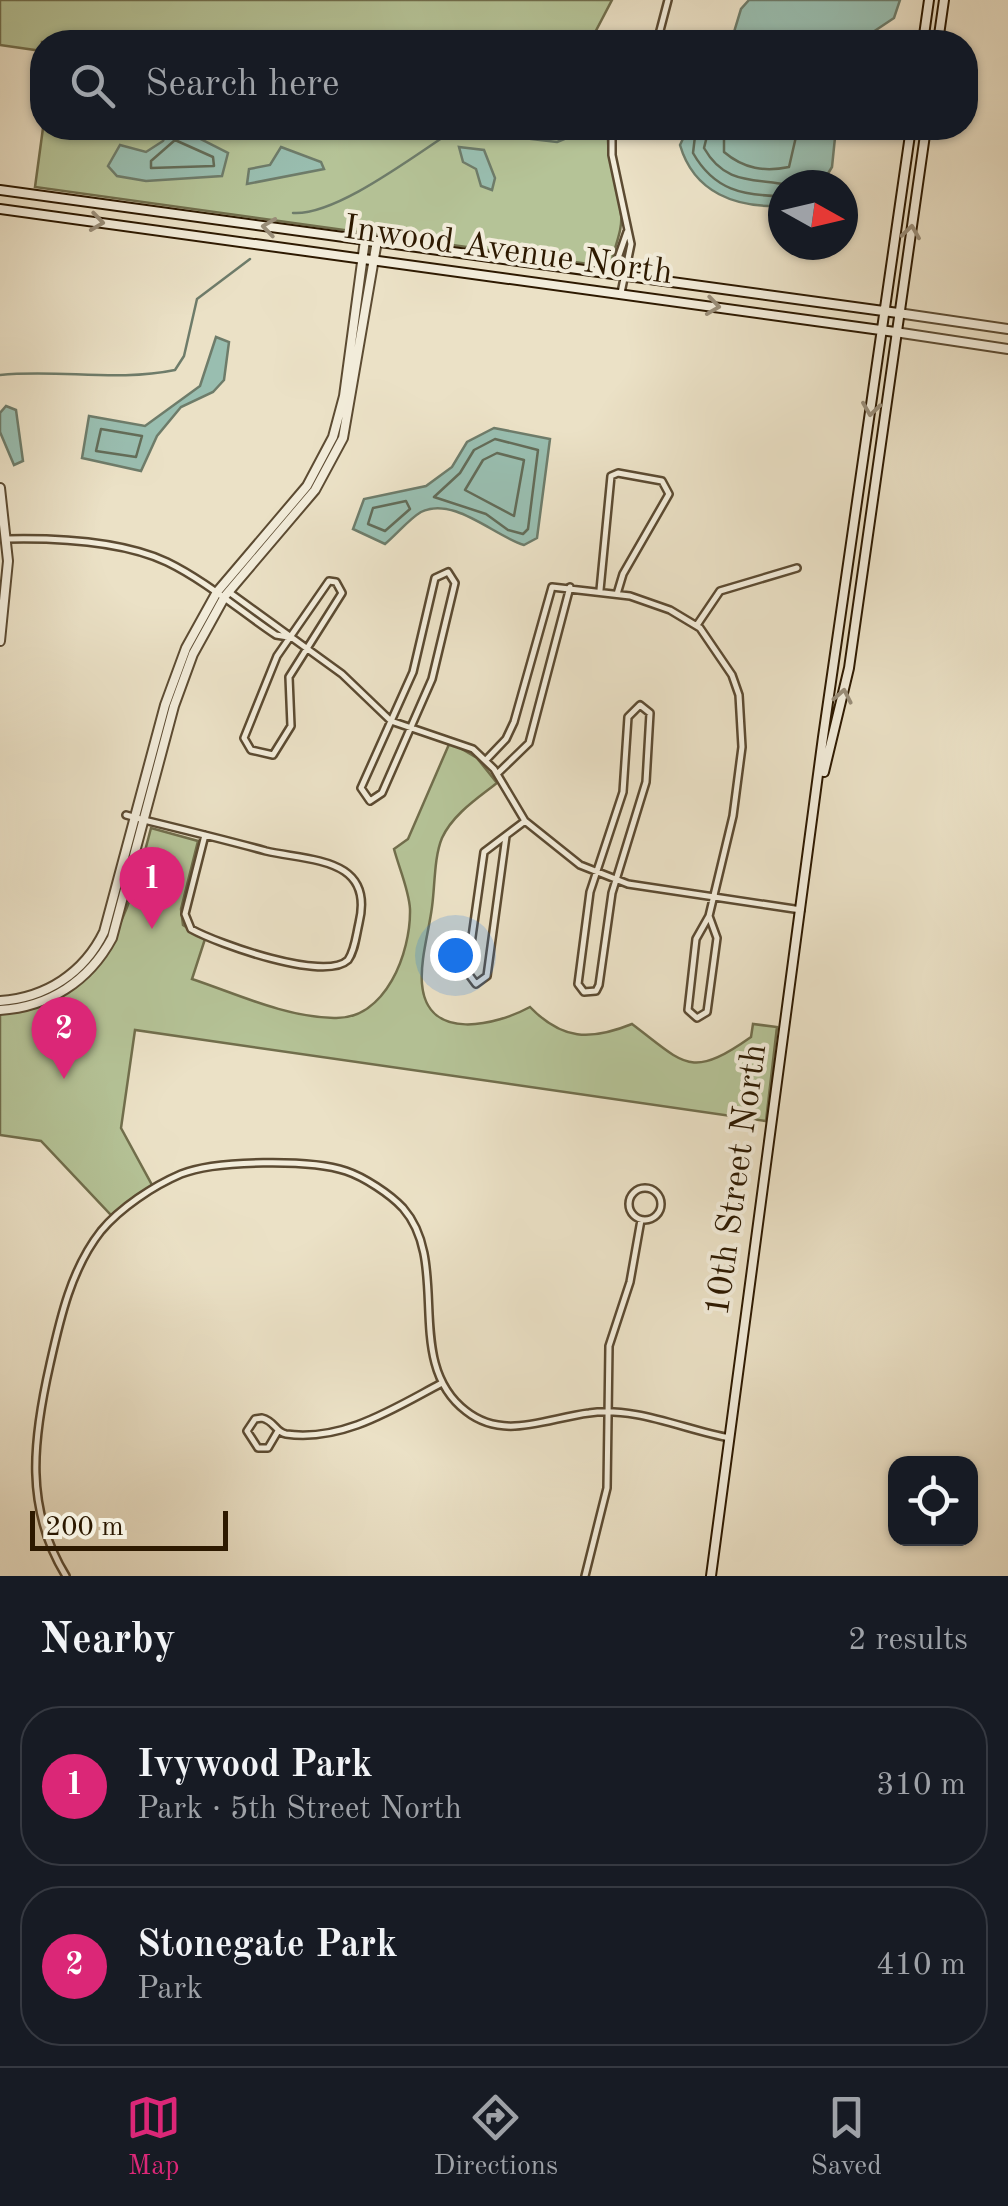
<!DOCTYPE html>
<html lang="en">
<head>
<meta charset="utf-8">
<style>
	body { margin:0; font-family:"Old Standard TT",serif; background:#242831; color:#f1f3f6 }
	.controls { position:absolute; right:30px; bottom:30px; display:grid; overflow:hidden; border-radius:20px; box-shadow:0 2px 8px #0004 }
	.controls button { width:90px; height:90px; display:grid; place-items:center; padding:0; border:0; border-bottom:2px solid #363941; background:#171b24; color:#f1f3f6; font:50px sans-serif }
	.compass { position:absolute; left:768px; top:170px; width:90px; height:90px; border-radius:50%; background:#171b24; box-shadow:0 2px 8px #0004; rotate:98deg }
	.scale { position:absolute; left:30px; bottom:25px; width:198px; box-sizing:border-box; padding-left:10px; border:5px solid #2d1900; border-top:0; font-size:28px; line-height:35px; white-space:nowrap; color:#2d1900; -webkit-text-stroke:8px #f2ecda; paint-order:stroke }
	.you { position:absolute; left:455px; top:955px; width:35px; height:35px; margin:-25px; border:8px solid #fff; border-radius:50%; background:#1a73e8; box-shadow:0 0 0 15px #1a73e833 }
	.badge { display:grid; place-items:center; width:65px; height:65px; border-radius:50%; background:#db2777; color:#fff; font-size:32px; font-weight:700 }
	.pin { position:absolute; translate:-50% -82px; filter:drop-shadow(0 2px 5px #0008) }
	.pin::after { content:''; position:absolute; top:52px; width:35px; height:30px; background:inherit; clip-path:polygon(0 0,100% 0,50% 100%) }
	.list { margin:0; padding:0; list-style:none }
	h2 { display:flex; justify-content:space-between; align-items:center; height:130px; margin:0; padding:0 40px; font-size:42px }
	h2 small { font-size:32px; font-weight:400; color:#9ea1a6 }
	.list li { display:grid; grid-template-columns:65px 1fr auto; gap:30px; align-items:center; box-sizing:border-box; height:160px; margin:0 20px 20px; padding:0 20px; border:2px solid #363941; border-radius:40px }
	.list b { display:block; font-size:38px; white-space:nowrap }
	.list p { margin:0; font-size:32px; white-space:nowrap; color:#9ea1a6 }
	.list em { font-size:32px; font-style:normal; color:#9ea1a6 }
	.icon { flex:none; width:55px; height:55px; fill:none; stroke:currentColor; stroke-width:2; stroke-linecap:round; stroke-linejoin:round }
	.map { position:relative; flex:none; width:1008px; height:1576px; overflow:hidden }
	.search { position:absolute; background:#171b24; box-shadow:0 2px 8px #0004; left:30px; right:30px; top:30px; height:110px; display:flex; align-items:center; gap:25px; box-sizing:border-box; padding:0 35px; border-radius:40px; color:#9ea1a6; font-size:38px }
	.sheet { height:490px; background:#171b24 }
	nav { display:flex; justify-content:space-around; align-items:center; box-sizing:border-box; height:140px; border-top:2px solid #363941; background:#171b24; font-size:28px; color:#9ea1a6 }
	nav a { display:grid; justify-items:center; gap:5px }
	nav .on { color:#db2777 }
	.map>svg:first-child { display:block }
	.green { fill:#b5c397; stroke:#716e4c; stroke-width:2.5 }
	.water { fill:#99beb0; stroke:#6e7c6a; stroke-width:2.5 }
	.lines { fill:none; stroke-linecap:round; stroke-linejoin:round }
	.shore { stroke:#636c58; stroke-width:2.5 }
	.stream { stroke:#6e7c6a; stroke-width:2.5 }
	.minor-casing { stroke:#5c4b32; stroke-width:10 }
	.tertiary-casing { stroke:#5c4b32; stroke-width:12 }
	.secondary-casing { stroke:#2d1900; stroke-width:12 }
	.minor { stroke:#f2ecda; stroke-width:5 }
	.tertiary { stroke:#f2ecda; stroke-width:8 }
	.secondary { stroke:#f2ecda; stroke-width:8 }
	.oneway { stroke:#998d78 }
	.labels { text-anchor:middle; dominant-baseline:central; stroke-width:8; stroke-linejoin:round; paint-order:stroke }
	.street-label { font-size:35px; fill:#2d1900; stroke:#f2ecda }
</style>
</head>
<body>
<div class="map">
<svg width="1008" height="1576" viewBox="0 0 1008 1576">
	<rect width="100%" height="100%" fill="#ebe1c6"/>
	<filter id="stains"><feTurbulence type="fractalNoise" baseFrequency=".002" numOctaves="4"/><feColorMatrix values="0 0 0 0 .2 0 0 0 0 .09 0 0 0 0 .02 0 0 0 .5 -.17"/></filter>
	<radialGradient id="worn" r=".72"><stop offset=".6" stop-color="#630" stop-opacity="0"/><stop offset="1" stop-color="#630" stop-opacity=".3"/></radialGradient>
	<path class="green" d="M 0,0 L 612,0 L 590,42 L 42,42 L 42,51 L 0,45 Z
		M 43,128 L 608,128 C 606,159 618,184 621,214 C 623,229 615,245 612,260 L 603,266 L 35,187 Z
		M 450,742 L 477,758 L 497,783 C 478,798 453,814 442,838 C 434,857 435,886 432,907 C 429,931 420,960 422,984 C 427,1043 497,1025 530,1007 C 562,1040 590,1041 632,1024 C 685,1064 690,1080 751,1037 L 753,1024 L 777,1027 L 766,1121 L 135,1030 L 121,1128 L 152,1185 L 111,1215 L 41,1141 L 0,1135 L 0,1013 C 102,1011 130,910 151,828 L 198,841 L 181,909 L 183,925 L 205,939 L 192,979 C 237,994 285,1017 334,1018 C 386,1020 411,952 410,909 C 409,890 399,868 394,849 L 408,839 Z"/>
	<path class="water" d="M 749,0 L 900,0 L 894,18 L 858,42 L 731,42 L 741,9 Z
		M 169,128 L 187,128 L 189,133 L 228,153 L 222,176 L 146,181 L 117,176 L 108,166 L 120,145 L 146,152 L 163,141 Z
		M 688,128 L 836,128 L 832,167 L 821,185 L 783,185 L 783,206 C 736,208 694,193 680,145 Z
		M 281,147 L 321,162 L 324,169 L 247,184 L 249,169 L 270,165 Z
		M 459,147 L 484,150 L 495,178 L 492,190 L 481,186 L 476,169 L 463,162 Z
		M 216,337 L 229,342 L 224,380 L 213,392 L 181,407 L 157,436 L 141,471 L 82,458 L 89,416 L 145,426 L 200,386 Z
		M 6,406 L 16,410 L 23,461 L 14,465 L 0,432 L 0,413 Z
		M 494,428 L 550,439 L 537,538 L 524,545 C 494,536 454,496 421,512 C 409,519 396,535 385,544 L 353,529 L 364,499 L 426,486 L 452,467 L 467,442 Z"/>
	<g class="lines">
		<path class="shore" d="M 696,128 L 693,153 C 714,190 743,196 783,196
			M 709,128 L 704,148 C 725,185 753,178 789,185
			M 724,128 L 724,152 C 744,169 765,172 789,167 L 798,128
			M 175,140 L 213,157 L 214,166 L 151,168 L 151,161 Z
			M 101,429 L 142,436 L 136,457 L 96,451 Z
			M 495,439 L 538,450 L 528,529 L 523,534 L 508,530 L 486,514 L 434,497 L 460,473 L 474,450 Z
			M 497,453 L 524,460 L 514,516 L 465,490 L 483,460 Z
			M 406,501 L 410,509 L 385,531 L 368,524 L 373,508 Z"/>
		<path class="stream" d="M 293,213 C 336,216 415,155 454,130 L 557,142 L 591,128
			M 0,375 C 59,369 117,382 175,370 L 184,356 L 197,299 L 250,259"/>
		<defs>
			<path id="minor" d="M 657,42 L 668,0
				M 612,128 L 612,155 L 631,244 L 621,293
				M 623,275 L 618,258 L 627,232
				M 7,539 C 56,538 122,541 167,562 C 206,581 240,611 276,635 L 288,637
				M 448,572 L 455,583 L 432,679 L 382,793 L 370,801 L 361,788 L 413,672 L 435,578 Z
				M 329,581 L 336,582 L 342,593 L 289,677 L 291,726 L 273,755 L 251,750 L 244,738 L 277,656 Z
				M 600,590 L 611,476 L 618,473 L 662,481 L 669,494 L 623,574 L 617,594
				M 229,592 L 342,674 L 391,721 L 473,749 L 494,769 L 525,821 L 580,865 L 628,884 L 801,910
				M 697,625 L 720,591 L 797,568
				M 640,705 L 650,713 L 646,782 L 612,893 L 599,985 L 596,991 L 584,992 L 578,984 L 590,892 L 623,792 L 628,717 Z
				M 486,760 L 506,739 L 514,722 L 552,587 L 630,596 L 670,610 L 700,628 L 732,675 L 739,695 L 742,747 L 733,816 L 709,916 L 696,939 L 688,1010 L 697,1018 L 707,1012 L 717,938 L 709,916
				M 497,774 L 529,743 L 570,587
				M 126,815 L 144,820 C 185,830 226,840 266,851 C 309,861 375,857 359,923 C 356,936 355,950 348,960 C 325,982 218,944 191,929 L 185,914 L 205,835
				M 506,836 L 487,976 L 476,984 L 467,972 L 484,852 L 525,821
				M629 1204a16 16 0 1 1 32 0a16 16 0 1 1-32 0Z
				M 278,1431 L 268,1448 L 258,1448 L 247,1431 L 255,1419 L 262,1418 C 275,1421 275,1432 286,1434 C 342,1442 393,1409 440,1384
				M 66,1576 C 24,1508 33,1439 50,1364 C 60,1319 71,1269 101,1231 C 120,1208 153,1186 181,1174 C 215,1160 311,1159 346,1171 C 364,1177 390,1194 403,1208 C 452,1264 402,1362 466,1411 C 504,1441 547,1418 589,1413 C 635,1406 685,1430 730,1438
				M 585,1576 L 607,1488 L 609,1346 L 630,1282 L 641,1220"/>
			<path id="tertiary" d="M 898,313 L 1008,329
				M 895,332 L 1008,349
				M 0,488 L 8,561 L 0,641
				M 0,1001 C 46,998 84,973 104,932 L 165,705 L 186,648 L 217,592 L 307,486 L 333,437 L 344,396 L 365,240
				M 0,1010 C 49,1007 89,981 112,938 L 174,706 L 193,654 L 225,596 L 315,490 L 343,438 L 377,241"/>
			<path id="secondary" d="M 923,42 L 929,0
				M 938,42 L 944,0
				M 0,190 L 898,313
				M 0,209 L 895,332
				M 824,772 L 849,668 L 926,128
				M 711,1576 L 823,737 L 911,128"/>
		</defs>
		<use href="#minor" class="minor-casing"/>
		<use href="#tertiary" class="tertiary-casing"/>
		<use href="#secondary" class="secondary-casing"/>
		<use href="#minor" class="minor"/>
		<use href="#tertiary" class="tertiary"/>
		<use href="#secondary" class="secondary"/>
	</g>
	<defs><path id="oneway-chevron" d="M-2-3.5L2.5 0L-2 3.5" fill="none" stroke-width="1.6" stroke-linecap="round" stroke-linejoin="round" transform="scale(2.5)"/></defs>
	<g class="oneway">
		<use href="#oneway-chevron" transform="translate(97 222) rotate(8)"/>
		<use href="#oneway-chevron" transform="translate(269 227) rotate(-172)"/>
		<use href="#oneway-chevron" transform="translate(911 232) rotate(-82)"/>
		<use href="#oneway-chevron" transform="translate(713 306) rotate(8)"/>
		<use href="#oneway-chevron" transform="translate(871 409) rotate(98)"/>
		<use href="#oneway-chevron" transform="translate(843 696) rotate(-79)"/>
	</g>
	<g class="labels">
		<g class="street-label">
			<text transform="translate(508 251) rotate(8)">Inwood Avenue North</text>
			<text transform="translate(737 1180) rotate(-82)">10th Street North</text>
		</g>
	</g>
	<rect width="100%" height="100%" filter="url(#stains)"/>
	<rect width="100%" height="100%" fill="url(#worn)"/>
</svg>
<div class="controls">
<button><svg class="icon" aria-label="locate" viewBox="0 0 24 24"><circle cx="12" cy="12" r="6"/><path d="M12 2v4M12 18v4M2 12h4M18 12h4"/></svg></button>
</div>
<svg class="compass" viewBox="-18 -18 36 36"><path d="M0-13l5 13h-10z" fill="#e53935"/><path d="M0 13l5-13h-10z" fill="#9ea1a6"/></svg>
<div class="scale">200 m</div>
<div class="you"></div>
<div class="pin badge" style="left:152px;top:929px">1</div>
<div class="pin badge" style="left:64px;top:1079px">2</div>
<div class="search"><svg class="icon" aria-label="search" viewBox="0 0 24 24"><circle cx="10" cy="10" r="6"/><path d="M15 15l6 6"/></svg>Search here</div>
</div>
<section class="sheet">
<h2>Nearby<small>2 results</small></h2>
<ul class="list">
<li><span class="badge">1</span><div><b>Ivywood Park</b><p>Park · 5th Street North</p></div><em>310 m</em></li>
<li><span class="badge">2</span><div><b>Stonegate Park</b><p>Park</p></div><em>410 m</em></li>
</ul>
</section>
<nav>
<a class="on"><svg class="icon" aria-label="map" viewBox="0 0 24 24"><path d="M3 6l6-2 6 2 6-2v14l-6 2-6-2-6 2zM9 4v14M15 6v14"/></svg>Map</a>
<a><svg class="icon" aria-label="directions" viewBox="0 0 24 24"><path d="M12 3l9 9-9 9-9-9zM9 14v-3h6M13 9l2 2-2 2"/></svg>Directions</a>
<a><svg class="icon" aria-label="saved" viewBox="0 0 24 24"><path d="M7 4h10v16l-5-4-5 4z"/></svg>Saved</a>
</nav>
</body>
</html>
